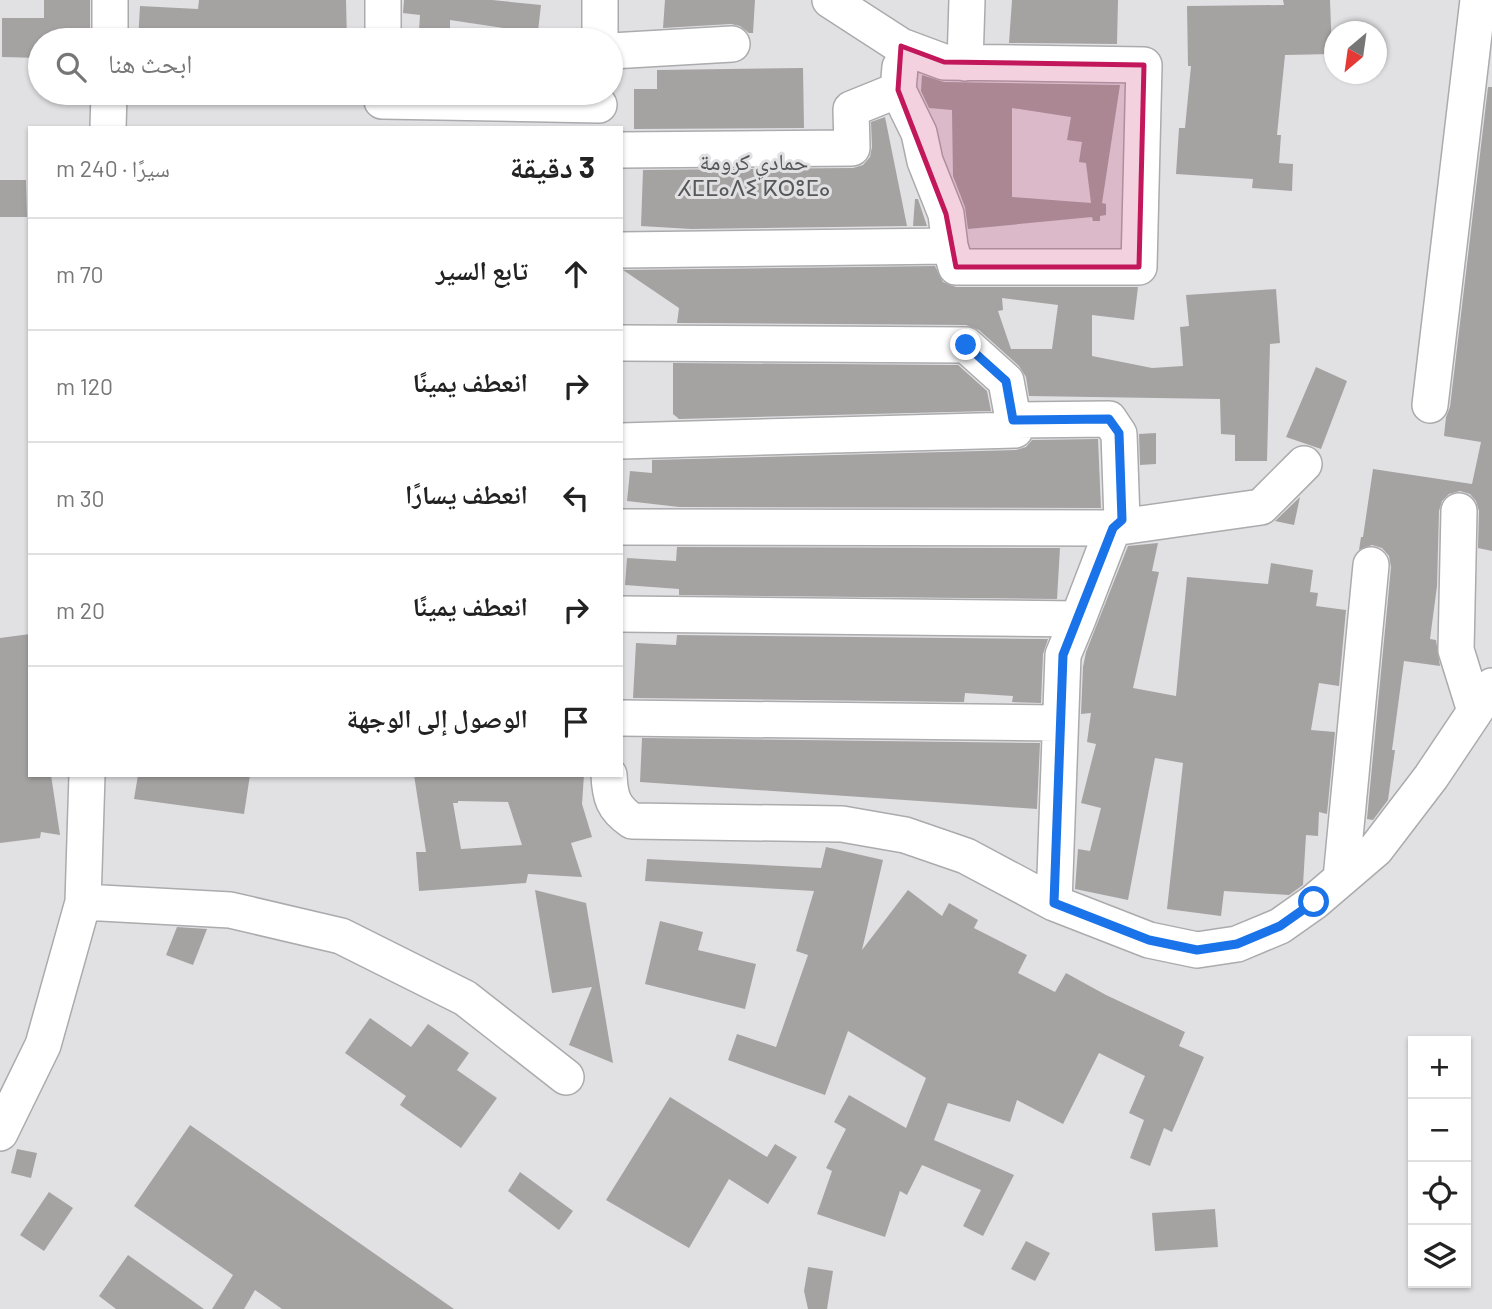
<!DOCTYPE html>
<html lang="ar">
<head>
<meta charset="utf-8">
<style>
	body { margin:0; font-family:Barlow,"Noto Naskh Arabic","Noto Sans Tifinagh",sans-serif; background:#f2f2f2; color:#222; direction:rtl }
	.controls { position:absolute; right:21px; bottom:21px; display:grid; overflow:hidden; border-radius:0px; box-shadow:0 2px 5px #0004 }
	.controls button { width:63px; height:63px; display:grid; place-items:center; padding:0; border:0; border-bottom:2px solid #e0e0e0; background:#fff; color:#222; font:35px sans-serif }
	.compass { position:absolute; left:1324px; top:21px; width:63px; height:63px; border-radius:50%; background:#fff; box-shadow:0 2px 5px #0004; rotate:209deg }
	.stop { position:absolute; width:21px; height:21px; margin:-16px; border:5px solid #1a73e8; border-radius:50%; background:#fff }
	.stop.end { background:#1a73e8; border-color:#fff; box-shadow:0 2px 7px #0008 }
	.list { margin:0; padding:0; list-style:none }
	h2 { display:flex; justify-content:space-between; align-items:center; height:91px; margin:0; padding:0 28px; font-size:30px }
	h2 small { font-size:23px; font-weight:400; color:#767676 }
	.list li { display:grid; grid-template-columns:46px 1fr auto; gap:21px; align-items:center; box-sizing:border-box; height:112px; padding:0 28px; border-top:2px solid #e0e0e0 }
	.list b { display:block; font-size:26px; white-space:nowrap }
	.list em { font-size:23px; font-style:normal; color:#767676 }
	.icon { flex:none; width:38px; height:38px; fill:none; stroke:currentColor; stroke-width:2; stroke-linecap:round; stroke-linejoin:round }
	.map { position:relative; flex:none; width:1492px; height:1309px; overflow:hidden; direction:ltr }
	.search { position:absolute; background:#fff; box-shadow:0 2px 5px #0004; left:28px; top:28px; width:595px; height:77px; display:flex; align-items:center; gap:18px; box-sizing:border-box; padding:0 24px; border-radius:38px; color:#767676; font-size:26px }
	.panel { position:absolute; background:#fff; box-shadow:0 2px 5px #0004; left:28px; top:126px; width:595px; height:651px; border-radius:0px; direction:rtl }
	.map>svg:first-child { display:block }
	.building { fill:#a5a2a2; fill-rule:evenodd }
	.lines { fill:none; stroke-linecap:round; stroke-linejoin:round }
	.minor-casing { stroke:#ababad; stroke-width:38 }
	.minor { stroke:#fff; stroke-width:35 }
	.route { stroke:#1a73e8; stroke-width:9 }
	.marked { fill:#c2185b; fill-opacity:0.2; stroke:#c2185b; stroke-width:5; stroke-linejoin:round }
	.labels { text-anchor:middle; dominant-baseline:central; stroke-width:6; stroke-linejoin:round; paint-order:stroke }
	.quarter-label { font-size:23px; fill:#565759; stroke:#e1e1e4 }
</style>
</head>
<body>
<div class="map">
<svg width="1492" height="1309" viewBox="0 0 1492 1309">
	<rect width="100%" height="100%" fill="#e1e1e4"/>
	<path class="building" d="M 44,0 L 90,0 L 90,40 L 40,40 L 40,58 L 2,57 L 2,18 L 44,18 Z
		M 199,0 L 346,0 L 347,40 L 138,40 L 140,6 L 198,9 Z
		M 404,0 L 492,0 L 541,5 L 537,40 L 509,40 L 510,29 L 450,20 L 450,33 L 419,30 L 420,15 L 403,13 Z
		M 665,0 L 755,0 L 753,33 L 749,33 L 740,26 L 731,24 L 663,28 Z
		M 1012,0 L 1118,0 L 1117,44 L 1009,43 Z
		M 1283,0 L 1330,0 L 1332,54 L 1285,55 L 1277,135 L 1281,135 L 1279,163 L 1293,164 L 1292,191 L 1252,188 L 1253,179 L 1176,174 L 1179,128 L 1185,128 L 1191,66 L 1188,66 L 1187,6 L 1284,5 Z
		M 803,68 L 804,128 L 634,129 L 634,89 L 657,89 L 657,70 Z
		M 922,75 L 944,82 L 1120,85 L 1102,203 L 1106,204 L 1106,215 L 1100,216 L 1100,221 L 1093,221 L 1092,217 L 968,229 L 965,207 L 953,176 L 952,110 L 929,108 L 921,91 ZM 1012,108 L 1071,117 L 1067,140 L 1082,142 L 1079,162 L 1086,163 L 1091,203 L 1012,197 Z
		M 1488,87 L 1492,87 L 1492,551 L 1478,548 L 1479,511 L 1476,501 L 1470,494 L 1460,491 L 1449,494 L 1442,501 L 1439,511 L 1437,586 L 1430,639 L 1436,640 L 1440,666 L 1404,661 L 1392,750 L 1395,750 L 1388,800 L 1373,820 L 1367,819 L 1391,567 L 1389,556 L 1382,548 L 1372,545 L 1359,550 L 1361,537 L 1363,537 L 1373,469 L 1472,484 L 1481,442 L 1444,436 L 1446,417 L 1450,407 Z
		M 885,117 L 907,226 L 691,229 L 641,226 L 643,170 L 853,168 L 863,165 L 870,157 L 872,147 L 871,122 Z
		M 0,180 L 26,180 L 27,217 L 0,217 Z
		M 915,199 L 918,199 L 927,226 L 913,226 Z
		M 935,266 L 943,282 L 956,287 L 1138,287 L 1134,320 L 1092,315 L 1092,356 L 1152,368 L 1183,366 L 1180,327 L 1189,326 L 1186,295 L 1276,289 L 1280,343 L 1270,344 L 1267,461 L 1235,461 L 1235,435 L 1221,434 L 1220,399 L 1029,396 L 1026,377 L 1019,366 L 979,330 L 966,325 L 677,323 L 679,308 L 623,270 ZM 1002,298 L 1058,305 L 1052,349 L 1011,349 L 998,311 L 1003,310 Z
		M 673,363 L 958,365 L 987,391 L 991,411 L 679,419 L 673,414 Z
		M 1316,367 L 1347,381 L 1321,449 L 1286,437 Z
		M 1156,433 L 1156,464 L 1140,465 L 1139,434 Z
		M 1098,439 L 1101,508 L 679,507 L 627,501 L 630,471 L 652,473 L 652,460 L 1016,450 L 1026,447 L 1032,440 Z
		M 1300,497 L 1294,525 L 1275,521 Z
		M 1158,543 L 1152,571 L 1159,572 L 1133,688 L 1176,696 L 1187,577 L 1268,584 L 1271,563 L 1313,570 L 1310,592 L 1318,593 L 1316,606 L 1346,610 L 1339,686 L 1319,683 L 1311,730 L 1335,732 L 1327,814 L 1319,812 L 1318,836 L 1306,835 L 1303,885 L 1289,895 L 1224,891 L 1221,916 L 1167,909 L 1183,763 L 1155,758 L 1128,900 L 1075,889 L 1078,849 L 1090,851 L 1101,808 L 1081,803 L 1096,744 L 1087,742 L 1091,713 L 1081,714 L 1083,667 L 1086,652 L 1128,546 Z
		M 677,547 L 1060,548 L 1057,599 L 679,595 L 679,589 L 625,585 L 627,558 L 676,561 Z
		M 30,634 L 30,775 L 51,775 L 60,835 L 41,832 L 40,838 L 0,843 L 0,638 Z
		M 677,635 L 1048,639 L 1043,654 L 1041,703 L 1012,702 L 1013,696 L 965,693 L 964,702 L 633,698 L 636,643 L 676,645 Z
		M 642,738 L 1040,743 L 1037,809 L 640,782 Z
		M 138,775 L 250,775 L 244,814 L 134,799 Z
		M 414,775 L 584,775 L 582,804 L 592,837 L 571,843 L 582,877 L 528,874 L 526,883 L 419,891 L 416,852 L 426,852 ZM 458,801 L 508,802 L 522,845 L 461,849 L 453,803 L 458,803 Z
		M 826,847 L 883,860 L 862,950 L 908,890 L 942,916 L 949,903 L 978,920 L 974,928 L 1027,955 L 1018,973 L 1055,992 L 1066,973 L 1106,995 L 1185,1032 L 1179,1046 L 1204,1057 L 1172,1132 L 1164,1128 L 1150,1166 L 1130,1158 L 1144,1120 L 1129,1113 L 1145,1076 L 1099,1053 L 1063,1124 L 1017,1100 L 1010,1122 L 948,1103 L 934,1140 L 1014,1175 L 983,1236 L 963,1226 L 981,1190 L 922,1165 L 907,1195 L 900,1191 L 885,1237 L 817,1214 L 832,1171 L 826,1168 L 846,1129 L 834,1122 L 849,1095 L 906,1128 L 926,1078 L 848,1031 L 825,1095 L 728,1060 L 737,1034 L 776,1047 L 808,955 L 796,951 L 814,891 L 645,881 L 647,859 L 821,868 Z
		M 535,890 L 586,903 L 613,1063 L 569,1045 L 592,987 L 552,993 Z
		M 660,921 L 703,932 L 698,950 L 756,964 L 745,1009 L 645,984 Z
		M 177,927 L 207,929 L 193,965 L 166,955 Z
		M 370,1018 L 411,1047 L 428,1024 L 469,1053 L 457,1070 L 497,1098 L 461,1148 L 400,1105 L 406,1096 L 345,1053 Z
		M 670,1097 L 767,1157 L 775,1144 L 797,1157 L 768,1204 L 729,1179 L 689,1248 L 606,1200 Z
		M 190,1125 L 454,1309 L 282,1309 L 255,1290 L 244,1309 L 212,1309 L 233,1275 L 134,1206 Z
		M 17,1149 L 37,1153 L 31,1178 L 11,1173 Z
		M 520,1172 L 573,1211 L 559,1230 L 508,1191 Z
		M 49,1192 L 73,1208 L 44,1251 L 20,1235 Z
		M 1215,1209 L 1218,1247 L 1155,1251 L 1152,1213 Z
		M 1026,1241 L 1050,1253 L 1035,1281 L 1011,1269 Z
		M 128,1255 L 204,1309 L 116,1309 L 99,1296 Z
		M 808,1267 L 833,1271 L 827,1309 L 808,1309 L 804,1291 Z"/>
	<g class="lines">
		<defs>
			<path id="minor" d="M 600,0 L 600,40
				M 110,40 L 110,0
				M 383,40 L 383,0
				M 611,51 L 732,44
				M 965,63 L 967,0
				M 900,67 L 898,90 L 919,133 L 925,161 L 946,214 L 950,246
				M 382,93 L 382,101 L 599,105
				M 108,128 L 109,93
				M 621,150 L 852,148 L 851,109 L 898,90
				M 621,250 L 950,246 L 956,267 L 1139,267 L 1144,65 L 944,62 L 901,46 L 830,0
				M 621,343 L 966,345 L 1006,381 L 1015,430 L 621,441
				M 1430,405 L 1478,0
				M 1459,511 L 1456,650 L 1475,711
				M 621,527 L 1113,528 L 1261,507 L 1304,464
				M 621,614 L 1078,619 L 1113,528 L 1122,520 L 1119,434 L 1109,419 L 1013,420
				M 621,718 L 1060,723
				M 609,775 C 610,797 613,808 632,821 L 842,824 L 905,835 L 966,856 L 1054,903 L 1149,940 L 1197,950 L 1237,944 L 1280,926 L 1314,902 L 1376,849 L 1431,777 L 1492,686
				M 1341,879 L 1371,565
				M 83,902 L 230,910 L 341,936 L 465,998 L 566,1077
				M 1054,903 L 1063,655 L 1078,619
				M 0,1133 L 43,1045 L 83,902 L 87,775"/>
		</defs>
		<use href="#minor" class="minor-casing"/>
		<use href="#minor" class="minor"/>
	</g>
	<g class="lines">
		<path class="route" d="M 966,345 L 1006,381 L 1013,420 L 1109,419 L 1119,433 L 1122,520 L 1113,528 L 1063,655 L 1054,903 L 1149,940 L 1197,950 L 1237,944 L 1280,926 L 1314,902"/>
	</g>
	<path class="marked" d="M 901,46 L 944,62 L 1144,65 L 1139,267 L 956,267 L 946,214 L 898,90 Z"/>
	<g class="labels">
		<g class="quarter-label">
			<text x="754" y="161">حمادي كرومة<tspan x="754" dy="26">ⵃⵎⵎⴰⴷⵉ ⴽⵔⵓⵎⴰ</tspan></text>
		</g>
	</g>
</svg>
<div class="controls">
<button>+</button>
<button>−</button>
<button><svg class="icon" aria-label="locate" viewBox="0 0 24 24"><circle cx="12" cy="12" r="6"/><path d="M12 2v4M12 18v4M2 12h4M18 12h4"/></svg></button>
<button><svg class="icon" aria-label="layers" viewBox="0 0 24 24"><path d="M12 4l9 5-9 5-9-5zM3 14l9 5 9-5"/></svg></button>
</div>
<svg class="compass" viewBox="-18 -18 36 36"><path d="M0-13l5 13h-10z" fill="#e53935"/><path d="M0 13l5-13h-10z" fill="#767676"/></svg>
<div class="stop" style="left:1314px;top:902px"></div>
<div class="stop end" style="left:966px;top:345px"></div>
<div class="search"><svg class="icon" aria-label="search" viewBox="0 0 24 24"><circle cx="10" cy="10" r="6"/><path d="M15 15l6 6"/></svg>ابحث هنا</div>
<section class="panel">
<h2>3 دقيقة<small>سيرًا · 240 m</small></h2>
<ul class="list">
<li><svg class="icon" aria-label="ahead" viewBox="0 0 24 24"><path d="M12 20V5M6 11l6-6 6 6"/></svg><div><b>تابع السير</b></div><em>70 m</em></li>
<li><svg class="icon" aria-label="right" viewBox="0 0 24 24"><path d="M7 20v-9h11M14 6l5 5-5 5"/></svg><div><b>انعطف يمينًا</b></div><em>120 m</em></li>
<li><svg class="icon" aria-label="left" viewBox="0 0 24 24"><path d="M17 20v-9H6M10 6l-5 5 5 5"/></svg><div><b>انعطف يسارًا</b></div><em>30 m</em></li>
<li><svg class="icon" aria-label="right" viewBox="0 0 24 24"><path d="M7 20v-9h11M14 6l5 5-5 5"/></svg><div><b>انعطف يمينًا</b></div><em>20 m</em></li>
<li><svg class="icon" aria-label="arrive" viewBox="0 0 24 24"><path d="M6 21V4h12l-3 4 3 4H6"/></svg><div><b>الوصول إلى الوجهة</b></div></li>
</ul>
</section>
</div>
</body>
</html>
